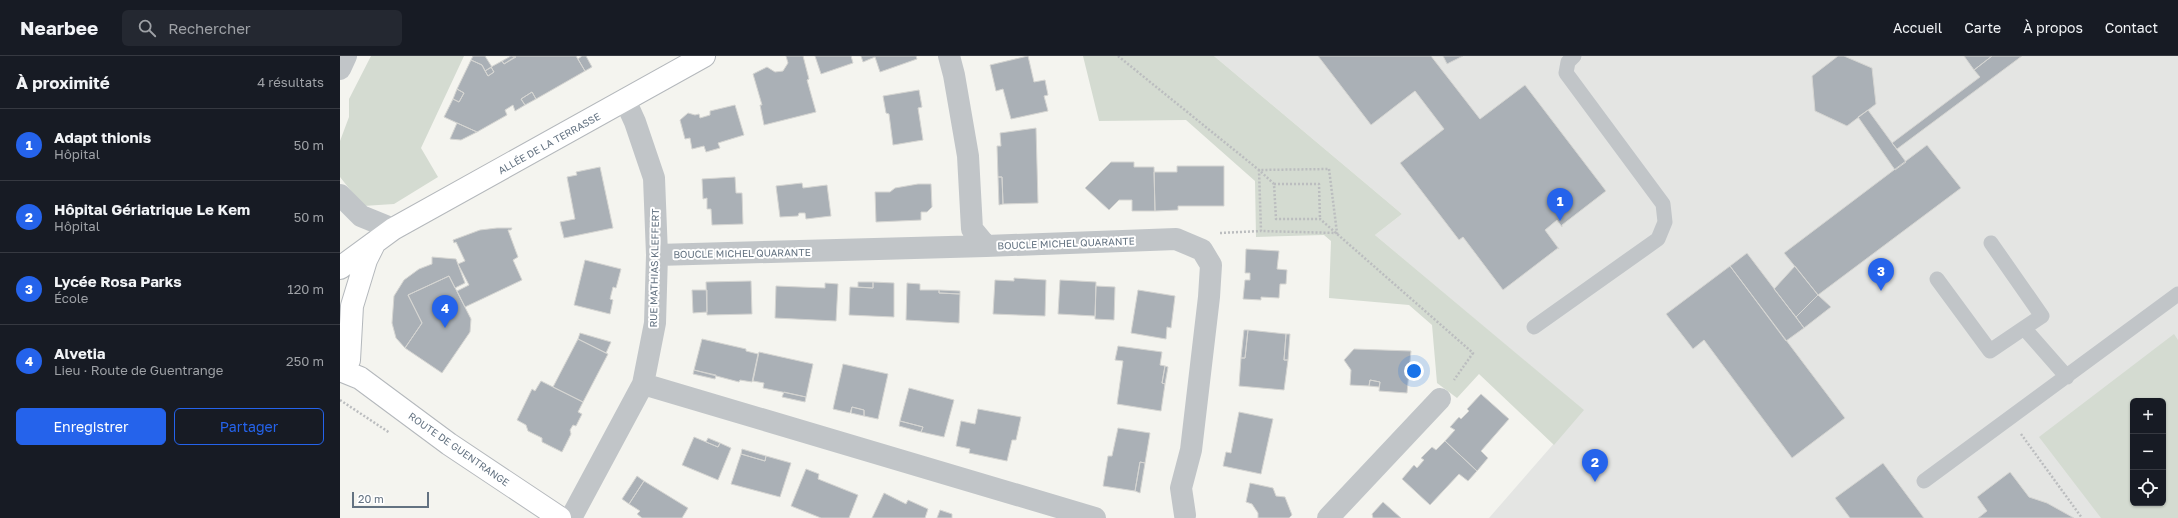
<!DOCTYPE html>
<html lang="fr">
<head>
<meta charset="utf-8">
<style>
	body { margin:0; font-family:"Golos Text",sans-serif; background:#242831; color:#f1f3f6 }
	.controls { position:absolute; right:12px; bottom:12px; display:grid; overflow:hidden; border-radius:6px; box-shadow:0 1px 3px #0004 }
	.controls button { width:36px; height:36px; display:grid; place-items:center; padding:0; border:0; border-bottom:1px solid #363941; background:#171b24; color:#f1f3f6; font:20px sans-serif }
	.scale { position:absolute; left:12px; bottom:10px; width:77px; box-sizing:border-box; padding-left:4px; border:2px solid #637281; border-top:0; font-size:11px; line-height:14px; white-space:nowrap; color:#637281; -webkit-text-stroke:3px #fff; paint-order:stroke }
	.you { position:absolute; left:1074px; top:315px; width:14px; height:14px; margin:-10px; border:3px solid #fff; border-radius:50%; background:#1a73e8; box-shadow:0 0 0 6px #1a73e833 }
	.badge { display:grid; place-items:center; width:26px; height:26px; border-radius:50%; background:#2563eb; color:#fff; font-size:13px; font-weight:700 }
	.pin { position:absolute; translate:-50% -33px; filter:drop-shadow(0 1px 2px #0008) }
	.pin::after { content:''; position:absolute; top:21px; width:14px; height:12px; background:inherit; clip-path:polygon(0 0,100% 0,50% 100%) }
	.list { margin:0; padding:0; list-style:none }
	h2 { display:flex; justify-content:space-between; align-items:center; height:52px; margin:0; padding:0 16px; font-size:17px }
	h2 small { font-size:13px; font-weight:400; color:#9ea1a6 }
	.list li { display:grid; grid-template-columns:26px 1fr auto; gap:12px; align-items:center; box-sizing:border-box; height:72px; padding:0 16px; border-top:1px solid #363941 }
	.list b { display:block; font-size:15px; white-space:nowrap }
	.list p { margin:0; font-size:13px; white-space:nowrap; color:#9ea1a6 }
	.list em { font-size:13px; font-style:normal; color:#9ea1a6 }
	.actions { display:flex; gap:8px; padding:12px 16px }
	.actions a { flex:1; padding:9px 0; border:1px solid #2563eb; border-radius:6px; text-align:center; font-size:14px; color:#2563eb }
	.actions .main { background:#2563eb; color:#fff }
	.icon { flex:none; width:22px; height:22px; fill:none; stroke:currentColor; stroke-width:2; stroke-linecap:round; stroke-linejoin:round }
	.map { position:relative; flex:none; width:1838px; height:462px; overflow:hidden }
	header { display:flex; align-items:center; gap:24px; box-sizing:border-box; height:56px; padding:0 20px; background:#171b24; border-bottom:1px solid #363941 }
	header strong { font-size:19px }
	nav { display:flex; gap:22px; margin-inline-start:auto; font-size:14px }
	.search { width:280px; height:36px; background:#242831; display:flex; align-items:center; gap:10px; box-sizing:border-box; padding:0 14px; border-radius:6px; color:#9ea1a6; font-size:15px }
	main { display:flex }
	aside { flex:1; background:#171b24 }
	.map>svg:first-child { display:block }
	.built { fill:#e4e5e3; fill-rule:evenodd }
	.green { fill:#d4dbd1; fill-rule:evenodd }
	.building { fill:#aab0b6; stroke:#d5d5d2 }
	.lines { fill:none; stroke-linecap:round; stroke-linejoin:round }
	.secondary-casing { stroke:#b4b8bc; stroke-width:24 }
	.path { stroke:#bbbdbf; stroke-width:2.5; stroke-dasharray:2 2; stroke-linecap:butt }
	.lane { stroke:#c1c5c8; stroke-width:15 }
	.street { stroke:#c1c5c8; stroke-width:22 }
	.secondary { stroke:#fff; stroke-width:22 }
	.labels { text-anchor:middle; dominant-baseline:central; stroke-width:4; stroke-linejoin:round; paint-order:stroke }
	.street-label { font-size:10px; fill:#637281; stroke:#fff }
</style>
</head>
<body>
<header>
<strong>Nearbee</strong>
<div class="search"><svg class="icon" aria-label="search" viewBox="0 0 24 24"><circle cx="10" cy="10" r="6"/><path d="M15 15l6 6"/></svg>Rechercher</div>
<nav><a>Accueil</a><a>Carte</a><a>À propos</a><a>Contact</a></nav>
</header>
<main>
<aside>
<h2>À proximité<small>4 résultats</small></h2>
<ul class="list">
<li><span class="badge">1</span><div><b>Adapt thionis</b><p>Hôpital</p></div><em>50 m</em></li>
<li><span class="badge">2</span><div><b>Hôpital Gériatrique Le Kem</b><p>Hôpital</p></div><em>50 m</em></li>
<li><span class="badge">3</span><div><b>Lycée Rosa Parks</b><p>École</p></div><em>120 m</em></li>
<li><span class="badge">4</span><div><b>Alvetia</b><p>Lieu · Route de Guentrange</p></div><em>250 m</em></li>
</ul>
<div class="actions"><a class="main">Enregistrer</a><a>Partager</a></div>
</aside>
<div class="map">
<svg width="1838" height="462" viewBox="0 0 1838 462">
	<rect width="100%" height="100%" fill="#f4f4ef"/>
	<path class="built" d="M 874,0 L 1838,0 L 1838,462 L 1149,462 L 1243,354 L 1035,179 L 1062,158 ZM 1793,345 L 1823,345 L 1823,447 L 1793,447 Z"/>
	<path class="green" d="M 31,0 L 124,0 L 81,92 L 98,121 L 54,148 L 23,150 L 0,121 L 0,85 L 9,61 L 9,43 Z
		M 743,0 L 874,0 L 1062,158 L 1035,179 L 1244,354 L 1214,389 L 1139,318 L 1117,342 L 1097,327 L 1092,269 L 1069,249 L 989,242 L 991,185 L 984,179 L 916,181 L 915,125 L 846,64 L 759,65 Z
		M 1834,278 L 1838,284 L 1838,462 L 1761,462 L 1699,381 ZM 1793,345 L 1823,345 L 1823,447 L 1793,447 Z"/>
	<path class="building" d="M 133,0 L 145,0 L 152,11 L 145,15 L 142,9 L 131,4 Z
		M 171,0 L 176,1 L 164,8 L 162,5 Z
		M 176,0 L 236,0 L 245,15 L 196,43 L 192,36 L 181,43 L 185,49 L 175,55 L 173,49 L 165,54 L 167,59 L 137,76 L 104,61 L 113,43 L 119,46 L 124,37 L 117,33 L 131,4 L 142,9 L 148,20 L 154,16 L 151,11 L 162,5 L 164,8 Z
		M 242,0 L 246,0 L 252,11 L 245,15 L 238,3 Z
		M 446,0 L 463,0 L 469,23 L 467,24 L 476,56 L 424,69 L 420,49 L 422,49 L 413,18 L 427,11 L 435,16 L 443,15 L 448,7 Z
		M 475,0 L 511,0 L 513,7 L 481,18 Z
		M 521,0 L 576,0 L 577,3 L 540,16 L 535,1 L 523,6 Z
		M 688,0 L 694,26 L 705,24 L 708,39 L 704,40 L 708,55 L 671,63 L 663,33 L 656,35 L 650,9 Z
		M 978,0 L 1091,0 L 1140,63 L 1185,29 L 1266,135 L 1222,169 L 1222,171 L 1217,164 L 1205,174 L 1219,193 L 1218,192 L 1163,234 L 1123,181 L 1119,184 L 1060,107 L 1104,73 L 1075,35 L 1031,69 Z
		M 1103,0 L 1123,0 L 1107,8 Z
		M 1498,0 L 1504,0 L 1532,12 L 1536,48 L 1507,70 L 1475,55 L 1472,20 Z
		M 1624,0 L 1652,0 L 1634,14 Z
		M 1652,0 L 1682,0 L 1557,93 L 1552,87 L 1640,21 L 1634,14 Z
		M 151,11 L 154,16 L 148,20 L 145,15 Z
		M 117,33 L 124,37 L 119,46 L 113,43 Z
		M 579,34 L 582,51 L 578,52 L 583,84 L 553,89 L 549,58 L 546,57 L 543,40 Z
		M 192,36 L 196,43 L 185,49 L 181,43 Z
		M 395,49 L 404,79 L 378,87 L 380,92 L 366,96 L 364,90 L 352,93 L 350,82 L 345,83 L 340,64 L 348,57 L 355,59 L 359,58 L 360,62 L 370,59 L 370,55 Z
		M 1528,54 L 1566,106 L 1555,114 L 1518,61 Z
		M 117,67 L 137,76 L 121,84 L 110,83 Z
		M 696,72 L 698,147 L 663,148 L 662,121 L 658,121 L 657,90 L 661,90 L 660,77 Z
		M 1587,89 L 1621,132 L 1478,239 L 1444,197 Z
		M 771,106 L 794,106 L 794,111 L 814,111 L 815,155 L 792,155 L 792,144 L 779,144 L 769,154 L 745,132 Z
		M 837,110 L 884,110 L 884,150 L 838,150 L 838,154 L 815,155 L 814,116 L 837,116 Z
		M 260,111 L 273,172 L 224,182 L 220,166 L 235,163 L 227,121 L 237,119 L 236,116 Z
		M 395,121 L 396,137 L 402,137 L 403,168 L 372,169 L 371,153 L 367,153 L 367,142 L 363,143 L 362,123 Z
		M 658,121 L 662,121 L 663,148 L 659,149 Z
		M 462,127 L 463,132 L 487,129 L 491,160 L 466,163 L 465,157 L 459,157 L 458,160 L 440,161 L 436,130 Z
		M 578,128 L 591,128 L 592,151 L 587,156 L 581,156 L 581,164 L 536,166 L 535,136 L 550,136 L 555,132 Z
		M 157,172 L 172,172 L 171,174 L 168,174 L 178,201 L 173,204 L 182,224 L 125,251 L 117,235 L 129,229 L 118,208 L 125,205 L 116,186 L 114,187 L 113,184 L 140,174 Z
		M 906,193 L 939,195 L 937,213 L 947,214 L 946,228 L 940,228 L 939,242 L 921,241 L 921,244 L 903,243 L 905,224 L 910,224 L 910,217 L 905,217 Z
		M 1407,197 L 1464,272 L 1446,285 L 1390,210 Z
		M 92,201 L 116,203 L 125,227 L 115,232 L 109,220 L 68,239 L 82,267 L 65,292 L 56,282 L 52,267 L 54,240 L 64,224 L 79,213 L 92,208 Z
		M 245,204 L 281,213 L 276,232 L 273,231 L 270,243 L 273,244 L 270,258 L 234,249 Z
		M 1390,210 L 1505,362 L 1452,402 L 1364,284 L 1353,293 L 1326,258 Z
		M 1455,210 L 1478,239 L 1456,261 L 1434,233 Z
		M 109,220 L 131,263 L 130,276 L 102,317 L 65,292 L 82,267 L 68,239 Z
		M 674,222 L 706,224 L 705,260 L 653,258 L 655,224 L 674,225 Z
		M 720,224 L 756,226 L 755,260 L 718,258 Z
		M 411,225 L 412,258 L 367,259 L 366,226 Z
		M 518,226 L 533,226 L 533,232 L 518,231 Z
		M 533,226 L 554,227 L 554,261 L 509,259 L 510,231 L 533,232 Z
		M 485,227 L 498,228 L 496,265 L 435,262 L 436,230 L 485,232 Z
		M 567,227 L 580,228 L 580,234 L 599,234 L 599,237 L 620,238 L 619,267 L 566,264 Z
		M 756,230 L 775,231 L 774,264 L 755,263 Z
		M 352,234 L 367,234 L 367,256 L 353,257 Z
		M 599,234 L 620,235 L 620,238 L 599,237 Z
		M 798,234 L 835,240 L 831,272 L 827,271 L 826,283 L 791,277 Z
		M 1478,239 L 1491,251 L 1464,272 L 1456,261 Z
		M 904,274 L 908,274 L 905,302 L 901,302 Z
		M 908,274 L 946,278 L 944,304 L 948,304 L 944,334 L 899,330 L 901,302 L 905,302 Z
		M 240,277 L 271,286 L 266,297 L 238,283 Z
		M 946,278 L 950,278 L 948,304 L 944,304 Z
		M 238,283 L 268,298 L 243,346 L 213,331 Z
		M 362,283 L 406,293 L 406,295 L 418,298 L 412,326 L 400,324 L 399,326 L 354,314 Z
		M 778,290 L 822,296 L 820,309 L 825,310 L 822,327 L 825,328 L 821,355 L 777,348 L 783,305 L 775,304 Z
		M 1014,293 L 1071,295 L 1067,337 L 1039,335 L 1040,326 L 1030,324 L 1029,330 L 1010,329 L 1011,314 L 1004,304 Z
		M 419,296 L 473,308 L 466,341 L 423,332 L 424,327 L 413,325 Z
		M 503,308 L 548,318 L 538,363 L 524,360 L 524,354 L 512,351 L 510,357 L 493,353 Z
		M 825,310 L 828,311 L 825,328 L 822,327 Z
		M 354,314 L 376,319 L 375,323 L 353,318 Z
		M 1030,324 L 1040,326 L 1039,331 L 1029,330 Z
		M 201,325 L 243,346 L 238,356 L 242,358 L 236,370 L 233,369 L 230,374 L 231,378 L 222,396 L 202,386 L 202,382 L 188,375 L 186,369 L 177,364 L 192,333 L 195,335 Z
		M 569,332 L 614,344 L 604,381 L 581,376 L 583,371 L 560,365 Z
		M 444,336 L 466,341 L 465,346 L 442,341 Z
		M 1141,338 L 1169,363 L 1141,395 L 1148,402 L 1137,415 L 1105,385 L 1115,374 L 1110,371 L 1119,361 L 1121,363 L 1129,355 L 1127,353 Z
		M 512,351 L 524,354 L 524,360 L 511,357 Z
		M 638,353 L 681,361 L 676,384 L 672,384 L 667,405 L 629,397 L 630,393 L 616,390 L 621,365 L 635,368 Z
		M 899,356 L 933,363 L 921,418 L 883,410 L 886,396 L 891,397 Z
		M 560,365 L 583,371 L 581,376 L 559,370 Z
		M 778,372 L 810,377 L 805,407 L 800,406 L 795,435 L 763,430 L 768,400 L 772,400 Z
		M 354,381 L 378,391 L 380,387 L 391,392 L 378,424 L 342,409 Z
		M 368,382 L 380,387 L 378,391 L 366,386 Z
		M 1105,385 L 1137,415 L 1128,425 L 1119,418 L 1090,449 L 1062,423 L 1074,409 L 1077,412 L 1084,404 L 1081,402 L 1092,391 L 1096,394 Z
		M 402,393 L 426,400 L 425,405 L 401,398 Z
		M 401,398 L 425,405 L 426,400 L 451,407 L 440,441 L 391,428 Z
		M 800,406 L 805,407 L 800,437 L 795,435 Z
		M 1543,407 L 1584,462 L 1510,462 L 1495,442 Z
		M 466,413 L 479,418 L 478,423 L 518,439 L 509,462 L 481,462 L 451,450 Z
		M 1670,416 L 1689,441 L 1707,447 L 1734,462 L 1638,462 L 1647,455 L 1637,441 Z
		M 297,420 L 304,425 L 289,448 L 282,443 Z
		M 304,425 L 348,452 L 342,462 L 302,462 L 297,458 L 300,455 L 289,448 Z
		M 910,427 L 933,432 L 936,440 L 945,441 L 952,459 L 949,462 L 918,462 L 918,457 L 912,448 L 906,446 Z
		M 544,437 L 566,448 L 568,444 L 588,453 L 585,462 L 532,462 Z
		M 1043,446 L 1061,462 L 1033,462 L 1032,458 Z
		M 600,454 L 612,458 L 612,462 L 597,462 Z"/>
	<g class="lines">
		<defs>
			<path id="secondary" d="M 0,212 L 53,173 L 364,0
				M 9,304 L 12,250 L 26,204 L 34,188
				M 0,314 L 20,322 L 109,388 L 220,462"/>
		</defs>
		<use href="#secondary" class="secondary-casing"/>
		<path class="path" d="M 778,0 L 919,114 L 934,128 L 936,163 L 980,163 L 1133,297 L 1114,324
			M 989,113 L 997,177 L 921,175 L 919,114 Z
			M 934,128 L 979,128 L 980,163
			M 880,177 L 921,175
			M 0,344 L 50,377
			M 1681,378 L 1742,462"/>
		<path class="lane" d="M 1651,187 L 1702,260 L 1684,272 L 1727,321
			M 1597,223 L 1650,295 L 1684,272
			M 1194,271 L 1318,183 L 1325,166 L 1323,148 L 1226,17 L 1228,6 L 1234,0
			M 1584,425 L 1838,238"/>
		<path class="street" d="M 609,0 L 614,19 L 628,100 L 632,173 L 646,190
			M 0,13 L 6,0
			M 0,139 L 21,160 L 53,173
			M 317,199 L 646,190 L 836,183 L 862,194 L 871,209 L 869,241 L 851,394 L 841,432 L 845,459
			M 303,328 L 755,462
			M 231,462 L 303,328 L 315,267 L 317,199 L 314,122 L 295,66 L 285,44
			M 988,462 L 1100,343"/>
		<use href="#secondary" class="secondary"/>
	</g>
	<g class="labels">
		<g class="street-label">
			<text transform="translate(209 87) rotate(-29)">ALLÉE DE LA TERRASSE</text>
			<text transform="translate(726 187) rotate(-2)">BOUCLE MICHEL QUARANTE</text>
			<text transform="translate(402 197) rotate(-1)">BOUCLE MICHEL QUARANTE</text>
			<text transform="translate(314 212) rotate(-89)">RUE MATHIAS KLEFFERT</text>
			<text transform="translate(119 393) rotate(35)">ROUTE DE GUENTRANGE</text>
		</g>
	</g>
</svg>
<div class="controls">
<button>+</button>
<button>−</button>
<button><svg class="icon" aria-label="locate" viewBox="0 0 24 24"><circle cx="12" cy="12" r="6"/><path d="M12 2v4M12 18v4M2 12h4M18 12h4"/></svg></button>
</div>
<div class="scale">20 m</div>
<div class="you"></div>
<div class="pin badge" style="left:1220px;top:165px">1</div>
<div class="pin badge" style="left:1255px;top:426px">2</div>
<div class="pin badge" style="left:1541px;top:235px">3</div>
<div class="pin badge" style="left:105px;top:272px">4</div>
</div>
</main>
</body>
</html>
